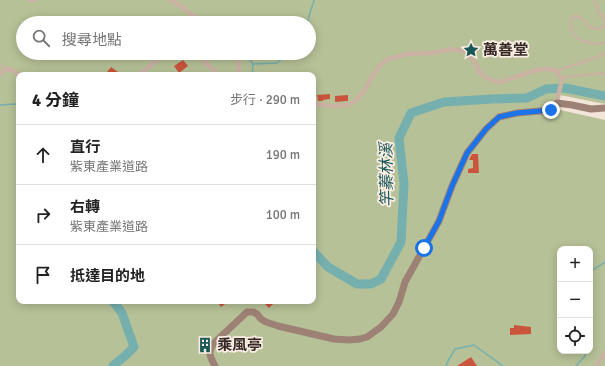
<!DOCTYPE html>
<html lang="zh-TW">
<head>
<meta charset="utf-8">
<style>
	body { margin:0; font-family:Signika,"Noto Sans TC",sans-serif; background:#f2f2f2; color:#222 }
	.controls { position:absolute; right:12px; bottom:12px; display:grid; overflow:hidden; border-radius:8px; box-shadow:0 2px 10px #0003 }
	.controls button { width:36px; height:36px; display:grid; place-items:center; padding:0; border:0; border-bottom:1px solid #e0e0e0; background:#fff; color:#222; font:20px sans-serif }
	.stop { position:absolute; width:12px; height:12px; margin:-9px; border:3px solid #1a73e8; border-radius:50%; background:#fff }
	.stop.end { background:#1a73e8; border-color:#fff; box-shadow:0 1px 4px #0008 }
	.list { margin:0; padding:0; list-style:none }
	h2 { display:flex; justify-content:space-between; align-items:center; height:52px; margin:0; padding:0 16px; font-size:17px }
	h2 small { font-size:13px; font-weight:400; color:#767676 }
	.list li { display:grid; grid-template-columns:26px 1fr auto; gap:12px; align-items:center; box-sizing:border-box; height:60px; padding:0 16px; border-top:1px solid #e0e0e0 }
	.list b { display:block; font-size:15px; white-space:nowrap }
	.list p { margin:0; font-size:13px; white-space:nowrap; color:#767676 }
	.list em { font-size:13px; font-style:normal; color:#767676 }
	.icon { flex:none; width:22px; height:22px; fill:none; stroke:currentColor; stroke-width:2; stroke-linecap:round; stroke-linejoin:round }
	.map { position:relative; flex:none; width:605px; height:366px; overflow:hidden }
	.search { position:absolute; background:#fff; box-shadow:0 2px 10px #0003; left:16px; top:16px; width:300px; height:44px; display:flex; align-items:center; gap:10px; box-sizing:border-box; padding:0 14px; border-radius:22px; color:#767676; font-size:15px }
	.panel { position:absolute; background:#fff; box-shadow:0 2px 10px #0003; left:16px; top:72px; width:300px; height:232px; border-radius:8px }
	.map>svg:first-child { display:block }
	.green { fill:#b6c197; fill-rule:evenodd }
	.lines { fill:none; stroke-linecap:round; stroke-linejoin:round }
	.stream { stroke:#75b0ae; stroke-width:1.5 }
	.river { stroke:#75b0ae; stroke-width:9 }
	.building { fill:#cb553c }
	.lane { stroke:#cab2a3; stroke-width:2.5 }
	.street { stroke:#cab2a3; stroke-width:4.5 }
	.secondary { stroke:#9e8175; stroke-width:7 }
	.route { stroke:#1a73e8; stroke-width:5 }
	.labels { text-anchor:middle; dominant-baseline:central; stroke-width:3.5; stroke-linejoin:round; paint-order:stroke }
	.poi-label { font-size:15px; font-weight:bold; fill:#352925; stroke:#faeee4; text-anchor:start }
	.water-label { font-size:16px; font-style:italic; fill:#1a5858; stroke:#faeee4 }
</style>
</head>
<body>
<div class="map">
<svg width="605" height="366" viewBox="0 0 605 366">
	<rect width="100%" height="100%" fill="#f2e4d7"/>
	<path class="green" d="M 0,0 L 605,0 L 605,104 L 560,95 L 560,110 L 605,120 L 605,366 L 0,366 ZM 23,23 L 309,23 L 309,53 L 23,53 ZM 19,75 L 313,75 L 313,301 L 19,301 ZM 560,249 L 590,249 L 590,351 L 560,351 Z"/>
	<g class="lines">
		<path class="stream" d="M 307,23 L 314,0
			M 245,53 L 253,64
			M 252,75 L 253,64 L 277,63 L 289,53
			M 0,105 L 15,104 L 19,105
			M 590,272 L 605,262
			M 590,327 L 592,338 L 590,342
			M 446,366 L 448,361 L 455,349 L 474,345 L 503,366
			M 576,366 L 585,356 L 586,351"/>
		<path class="river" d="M 313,251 L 328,267 L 357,284 L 371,284 L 381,279 L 401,242 L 404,184 L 399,138 L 411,113 L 444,102 L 492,99 L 527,98 L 546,89 L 565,88 L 605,96
			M 113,301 L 122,313 L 134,347 L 126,355 L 113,366"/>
	</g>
	<path class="building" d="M 183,60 L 188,66 L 179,73 L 174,66 Z
		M 111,67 L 122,75 L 110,75 L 107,72 Z
		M 330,94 L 330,99 L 323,100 L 323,101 L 318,101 L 317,95 Z
		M 348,95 L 348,101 L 347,101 L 335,102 L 335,96 Z
		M 472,154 L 478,154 L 479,173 L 468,173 L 468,169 L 473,168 L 473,160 L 469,160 Z
		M 217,301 L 229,301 L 221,307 Z
		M 262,301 L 272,301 L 274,303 L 269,308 Z
		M 514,325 L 531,327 L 531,334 L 510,335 L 510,328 L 514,328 Z
		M 471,357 L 477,366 L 457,366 Z"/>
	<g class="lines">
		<path class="lane" d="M 594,0 L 598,11 L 605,20 L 605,26 L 599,29 L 589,27 L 582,18 L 575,16 L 571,19 C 571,23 570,29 572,32 C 577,42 595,45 605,43
			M 0,64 L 1,66 L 6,69
			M 556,71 L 598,57 L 605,53
			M 562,79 L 567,77 L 602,73 L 605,76"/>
		<path class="street" d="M 30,0 L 34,0
			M 169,0 L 172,0 L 192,15 L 209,23
			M 195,53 L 198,55 L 217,74 L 220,75
			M 0,74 L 6,69 L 12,70 L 19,75
			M 139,75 L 162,56 L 168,53
			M 238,75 L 239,58 L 238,53
			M 313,104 L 333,106 L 348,105 L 355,101 L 363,92 L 379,66 L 388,59 L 407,54 L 432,53 L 452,49 L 466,52 L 476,64 L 480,73 L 490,80 L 500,82 L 537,70 L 547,69 L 556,71 L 562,79 L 558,97 L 557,103
			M 596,366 L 605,353"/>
		<path class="secondary" d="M 215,366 C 210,356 207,353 214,343 L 247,312 L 253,312 L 257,314 L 261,319 L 266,322 L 278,326 L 334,339 L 349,340 L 360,339 L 367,337 L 381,327 L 393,314 L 399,302 L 405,282 L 439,221 L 452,186 L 467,153 L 486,129 L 499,117 L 517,113 L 551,110 L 557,103 L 572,105 L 591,109 L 605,108"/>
	</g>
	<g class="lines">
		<path class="route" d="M 424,248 L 439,221 L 452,186 L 467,153 L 486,129 L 499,117 L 517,113 L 551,110"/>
	</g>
	<defs>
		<symbol id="sight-bare" viewBox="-9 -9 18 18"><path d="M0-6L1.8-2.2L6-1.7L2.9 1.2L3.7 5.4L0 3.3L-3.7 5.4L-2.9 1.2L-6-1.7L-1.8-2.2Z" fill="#1a5858" stroke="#faeee4" stroke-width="2.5" paint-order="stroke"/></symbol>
		<symbol id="building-bare" viewBox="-9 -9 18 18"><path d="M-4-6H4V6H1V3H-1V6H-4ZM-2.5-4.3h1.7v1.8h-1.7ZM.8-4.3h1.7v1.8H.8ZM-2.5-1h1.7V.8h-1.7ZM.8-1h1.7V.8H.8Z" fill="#1a5858" stroke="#faeee4" stroke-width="2.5" paint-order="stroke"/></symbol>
	</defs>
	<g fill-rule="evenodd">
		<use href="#sight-bare" x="460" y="39" width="22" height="22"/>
		<use href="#building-bare" x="194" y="334" width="22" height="22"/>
	</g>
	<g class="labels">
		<g class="poi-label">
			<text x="483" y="50">萬善堂</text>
			<text x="217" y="345">乘風亭</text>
		</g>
		<g class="water-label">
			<text transform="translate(387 175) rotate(-91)">竿蓁林溪</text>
		</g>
	</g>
</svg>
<div class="controls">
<button>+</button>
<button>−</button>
<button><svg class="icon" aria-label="locate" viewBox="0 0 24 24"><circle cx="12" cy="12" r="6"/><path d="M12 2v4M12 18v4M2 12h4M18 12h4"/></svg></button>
</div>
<div class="stop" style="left:424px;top:248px"></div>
<div class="stop end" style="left:551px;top:110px"></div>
<div class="search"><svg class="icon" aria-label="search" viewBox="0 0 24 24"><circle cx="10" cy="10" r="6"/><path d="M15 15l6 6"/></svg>搜尋地點</div>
<section class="panel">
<h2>4 分鐘<small>步行 · 290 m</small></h2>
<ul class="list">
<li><svg class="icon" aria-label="ahead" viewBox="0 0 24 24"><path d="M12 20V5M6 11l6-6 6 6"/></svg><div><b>直行</b><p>紫東產業道路</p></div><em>190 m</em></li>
<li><svg class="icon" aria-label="right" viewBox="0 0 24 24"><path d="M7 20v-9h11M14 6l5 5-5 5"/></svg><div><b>右轉</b><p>紫東產業道路</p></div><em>100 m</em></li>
<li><svg class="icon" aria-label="arrive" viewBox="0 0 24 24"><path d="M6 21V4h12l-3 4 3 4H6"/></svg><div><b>抵達目的地</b></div></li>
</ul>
</section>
</div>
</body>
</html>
